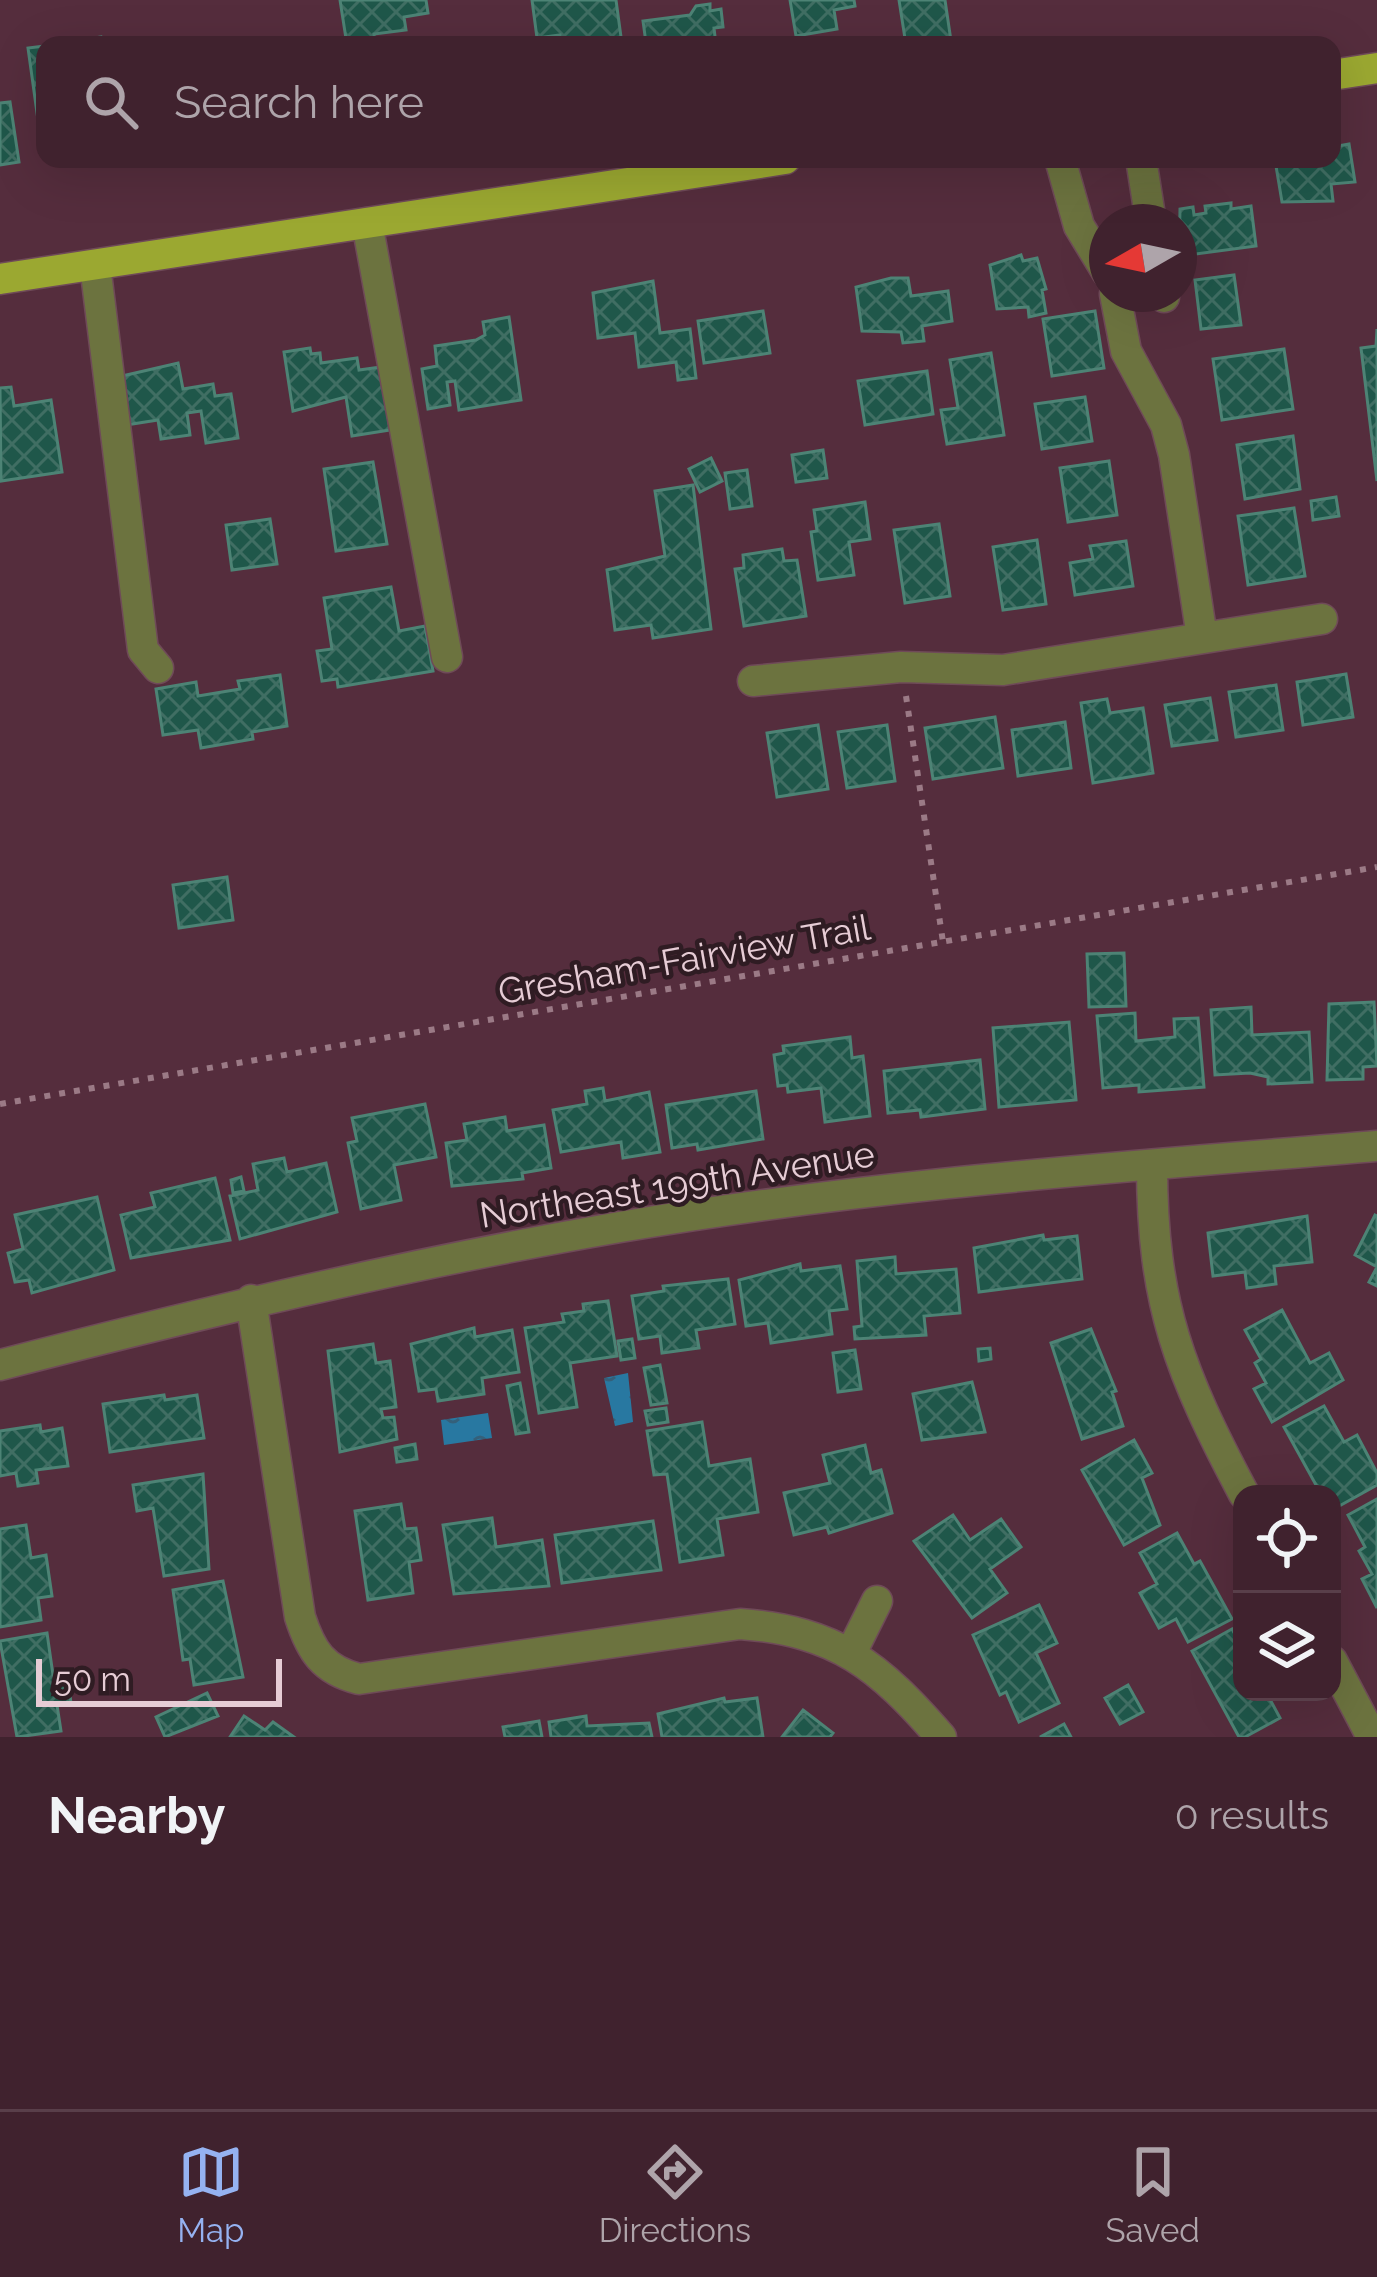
<!DOCTYPE html>
<html lang="en">
<head>
<meta charset="utf-8">
<style>
	body { margin:0; font-family:Raleway,sans-serif; background:#4b2f3a; color:#f1f3f6 }
	.controls { position:absolute; right:36px; bottom:36px; display:grid; overflow:hidden; border-radius:24px; box-shadow:0 12px 48px #0002 }
	.controls button { width:108px; height:108px; display:grid; place-items:center; padding:0; border:0; border-bottom:3px solid #593f4a; background:#40222e; color:#f1f3f6; font:60px sans-serif }
	.compass { position:absolute; left:1089px; top:204px; width:108px; height:108px; border-radius:50%; background:#40222e; box-shadow:0 12px 48px #0002; rotate:261deg }
	.scale { position:absolute; left:36px; bottom:30px; width:246px; box-sizing:border-box; padding-left:12px; border:6px solid #e6ccd5; border-top:0; font-size:33px; line-height:42px; white-space:nowrap; color:#e6ccd5; -webkit-text-stroke:9px #2f1c23; paint-order:stroke }
	.list { margin:0; padding:0; list-style:none }
	h2 { display:flex; justify-content:space-between; align-items:center; height:156px; margin:0; padding:0 48px; font-size:51px }
	h2 small { font-size:39px; font-weight:400; color:#aea4aa }
	.icon { flex:none; width:66px; height:66px; fill:none; stroke:currentColor; stroke-width:2; stroke-linecap:round; stroke-linejoin:round }
	.map { position:relative; flex:none; width:1377px; height:1737px; overflow:hidden }
	.search { position:absolute; background:#40222e; box-shadow:0 12px 48px #0002; left:36px; right:36px; top:36px; height:132px; display:flex; align-items:center; gap:30px; box-sizing:border-box; padding:0 42px; border-radius:24px; color:#aea4aa; font-size:45px }
	.sheet { height:372px; background:#40222e }
	nav { display:flex; justify-content:space-around; align-items:center; box-sizing:border-box; height:168px; border-top:3px solid #593f4a; background:#40222e; font-size:33px; color:#aea4aa }
	nav a { display:grid; justify-items:center; gap:6px }
	nav .on { color:#95b2f1 }
	.map>svg:first-child { display:block }
	.water { fill:url(#water-ripples) }
	.building { fill:url(#building-cross-hatch); stroke:#4d8375; stroke-width:3 }
	.lines { fill:none; stroke-linecap:round; stroke-linejoin:round }
	.minor-casing { stroke:#6f4a58; stroke-width:33 }
	.major-casing { stroke:#6f4a58; stroke-width:33 }
	.path { stroke:#9b7a86; stroke-width:6; stroke-dasharray:6 9; stroke-linecap:butt }
	.minor { stroke:#6c733f; stroke-width:30 }
	.major { stroke:#9ba831; stroke-width:30 }
	.labels { text-anchor:middle; dominant-baseline:central; stroke-width:9; stroke-linejoin:round; paint-order:stroke }
	.street-label { font-size:36px; fill:#e6ccd5; stroke:#2f1c23 }
</style>
</head>
<body>
<div class="map">
<svg width="1377" height="1737" viewBox="0 0 1377 1737">
	<defs>
		<pattern id="water-ripples" width="26" height="14" patternUnits="userSpaceOnUse" patternTransform="scale(3)"><rect width="26" height="14" fill="#2878a1"/><path d="M2 4q2-2 4 0t4 0M15 11q2-2 4 0t4 0" fill="none" stroke="#34607a"/></pattern>
		<pattern id="building-cross-hatch" width="8" height="8" patternUnits="userSpaceOnUse" patternTransform="scale(3)"><rect width="8" height="8" fill="#1f574a"/><path d="M0 0l8 8M0 8l8-8" fill="none" stroke="#406e63"/></pattern>
	</defs>
	<rect width="100%" height="100%" fill="#552d3d"/>
	<path class="water" d="M 628,1373 L 633,1422 L 615,1426 L 604,1378 Z
		M 488,1413 L 492,1438 L 444,1445 L 441,1420 Z"/>
	<path class="building" d="M 340,0 L 426,0 L 428,13 L 404,17 L 406,30 L 374,34 L 375,45 L 347,45 Z
		M 532,0 L 616,0 L 621,37 L 561,44 L 560,35 L 537,38 Z
		M 790,0 L 854,0 L 855,6 L 834,10 L 837,29 L 796,36 Z
		M 899,0 L 945,0 L 951,41 L 906,45 Z
		M 710,4 L 710,11 L 721,9 L 723,27 L 714,28 L 716,45 L 646,43 L 643,21 L 690,15 L 696,6 Z
		M 101,37 L 103,45 L 49,45 Z
		M 45,46 L 45,119 L 38,120 L 28,48 Z
		M 10,102 L 19,162 L 0,165 L 0,103 Z
		M 1349,144 L 1355,182 L 1331,184 L 1333,201 L 1282,202 L 1276,166 L 1284,165 L 1283,159 L 1332,159 L 1332,147 Z
		M 1231,203 L 1231,209 L 1251,206 L 1256,246 L 1188,255 L 1189,262 L 1179,263 L 1180,209 L 1193,207 L 1194,215 L 1206,213 L 1205,206 Z
		M 1021,255 L 1023,261 L 1037,258 L 1046,289 L 1042,290 L 1046,313 L 1029,317 L 1028,307 L 997,309 L 990,265 Z
		M 1234,275 L 1241,325 L 1201,329 L 1195,280 Z
		M 891,278 L 908,278 L 911,296 L 948,291 L 952,321 L 922,326 L 924,341 L 903,343 L 901,332 L 862,331 L 856,287 Z
		M 653,281 L 660,333 L 690,329 L 696,378 L 678,380 L 676,362 L 639,367 L 635,333 L 598,338 L 593,293 Z
		M 763,311 L 770,353 L 704,363 L 698,321 Z
		M 1095,311 L 1104,368 L 1052,376 L 1043,319 Z
		M 509,317 L 521,400 L 459,410 L 455,381 L 447,382 L 450,405 L 428,409 L 422,369 L 437,366 L 435,346 L 476,340 L 485,335 L 483,322 Z
		M 1377,329 L 1377,481 L 1361,348 L 1376,346 Z
		M 310,348 L 311,354 L 320,353 L 321,363 L 357,358 L 359,370 L 381,367 L 390,430 L 352,436 L 346,397 L 293,411 L 284,352 Z
		M 1284,349 L 1293,409 L 1222,420 L 1213,359 Z
		M 991,353 L 1004,435 L 947,444 L 941,410 L 958,408 L 950,360 Z
		M 178,363 L 183,389 L 213,384 L 215,396 L 231,394 L 238,438 L 206,443 L 201,411 L 187,413 L 190,435 L 161,439 L 158,420 L 126,425 L 118,377 Z
		M 927,371 L 933,414 L 865,425 L 858,381 Z
		M 11,387 L 14,406 L 51,400 L 62,472 L 1,481 L 0,388 Z
		M 1085,397 L 1092,441 L 1042,449 L 1035,404 Z
		M 1293,436 L 1300,489 L 1245,499 L 1237,445 Z
		M 823,450 L 827,478 L 796,482 L 792,455 Z
		M 711,458 L 722,481 L 700,492 L 689,469 Z
		M 1109,461 L 1117,515 L 1068,522 L 1060,468 Z
		M 373,462 L 387,544 L 336,551 L 324,469 Z
		M 747,470 L 752,506 L 730,509 L 725,473 Z
		M 693,485 L 711,629 L 653,638 L 651,625 L 615,630 L 607,570 L 665,556 L 655,491 Z
		M 1336,497 L 1339,516 L 1313,520 L 1311,501 Z
		M 865,502 L 870,539 L 849,542 L 854,575 L 818,580 L 811,532 L 817,531 L 814,510 Z
		M 1294,508 L 1305,576 L 1248,585 L 1238,516 Z
		M 270,519 L 277,564 L 232,570 L 226,525 Z
		M 939,524 L 950,596 L 905,603 L 894,530 Z
		M 1037,540 L 1046,604 L 1003,610 L 993,547 Z
		M 1126,541 L 1133,586 L 1075,595 L 1070,563 L 1093,559 L 1090,546 Z
		M 782,549 L 784,561 L 797,560 L 806,616 L 744,626 L 735,569 L 744,568 L 743,555 Z
		M 391,587 L 399,631 L 425,626 L 433,671 L 338,687 L 337,679 L 322,681 L 317,651 L 332,649 L 324,598 Z
		M 1346,674 L 1353,717 L 1303,725 L 1297,682 Z
		M 280,675 L 287,726 L 252,732 L 253,739 L 201,748 L 198,730 L 163,735 L 156,689 L 196,682 L 198,696 L 240,689 L 238,681 Z
		M 1276,685 L 1283,730 L 1236,737 L 1229,692 Z
		M 1210,698 L 1217,740 L 1172,746 L 1165,705 Z
		M 1107,699 L 1110,713 L 1143,708 L 1153,773 L 1093,783 L 1081,703 Z
		M 995,717 L 1003,768 L 933,779 L 925,728 Z
		M 1065,722 L 1071,768 L 1018,776 L 1012,730 Z
		M 818,725 L 828,789 L 777,797 L 767,733 Z
		M 887,725 L 895,781 L 847,788 L 838,732 Z
		M 227,877 L 233,920 L 179,928 L 173,885 Z
		M 1124,953 L 1126,1006 L 1089,1007 L 1087,954 Z
		M 1374,1002 L 1377,1066 L 1363,1067 L 1363,1079 L 1327,1080 L 1329,1004 Z
		M 1251,1007 L 1252,1035 L 1309,1032 L 1312,1082 L 1268,1084 L 1268,1077 L 1250,1073 L 1215,1075 L 1211,1010 Z
		M 1135,1013 L 1136,1041 L 1175,1037 L 1174,1019 L 1198,1018 L 1204,1087 L 1139,1092 L 1139,1085 L 1103,1088 L 1097,1016 Z
		M 1069,1022 L 1076,1100 L 999,1107 L 993,1028 Z
		M 850,1037 L 852,1058 L 863,1056 L 870,1116 L 825,1122 L 821,1088 L 788,1092 L 787,1085 L 778,1086 L 774,1055 L 784,1053 L 783,1046 Z
		M 980,1060 L 985,1109 L 921,1117 L 920,1110 L 888,1113 L 884,1071 Z
		M 603,1088 L 605,1101 L 649,1092 L 660,1152 L 623,1158 L 621,1142 L 561,1152 L 553,1110 L 587,1104 L 585,1091 Z
		M 756,1091 L 763,1139 L 698,1150 L 697,1144 L 672,1148 L 666,1105 Z
		M 425,1104 L 436,1157 L 394,1165 L 401,1200 L 361,1209 L 348,1143 L 357,1141 L 352,1118 Z
		M 505,1117 L 507,1131 L 544,1125 L 551,1168 L 522,1173 L 523,1179 L 452,1186 L 446,1143 L 467,1140 L 464,1124 Z
		M 284,1158 L 287,1172 L 326,1163 L 337,1212 L 240,1239 L 230,1196 L 258,1190 L 253,1164 Z
		M 241,1177 L 244,1191 L 233,1193 L 231,1180 Z
		M 215,1178 L 230,1240 L 131,1258 L 121,1215 L 155,1207 L 151,1193 Z
		M 97,1197 L 114,1270 L 32,1293 L 29,1280 L 15,1282 L 8,1253 L 23,1249 L 15,1215 Z
		M 1375,1215 L 1377,1216 L 1377,1286 L 1369,1282 L 1377,1267 L 1355,1255 Z
		M 1307,1216 L 1312,1262 L 1274,1266 L 1276,1284 L 1247,1288 L 1245,1272 L 1213,1276 L 1208,1233 Z
		M 1043,1235 L 1044,1240 L 1077,1236 L 1082,1279 L 979,1292 L 974,1248 Z
		M 895,1257 L 896,1274 L 956,1269 L 960,1313 L 924,1316 L 926,1335 L 855,1339 L 854,1327 L 862,1326 L 857,1261 Z
		M 800,1264 L 801,1271 L 840,1266 L 847,1309 L 829,1311 L 832,1334 L 771,1343 L 768,1323 L 746,1326 L 739,1280 Z
		M 728,1279 L 735,1324 L 696,1330 L 699,1348 L 662,1353 L 660,1336 L 639,1339 L 632,1296 L 664,1291 L 663,1286 Z
		M 608,1301 L 617,1356 L 570,1363 L 577,1407 L 539,1413 L 525,1328 L 564,1322 L 562,1314 L 584,1311 L 583,1304 Z
		M 1282,1310 L 1310,1363 L 1329,1353 L 1343,1380 L 1272,1422 L 1254,1389 L 1266,1383 L 1255,1363 L 1261,1359 L 1245,1330 Z
		M 474,1328 L 475,1337 L 512,1330 L 519,1372 L 482,1378 L 484,1394 L 438,1401 L 436,1389 L 419,1391 L 411,1344 Z
		M 1091,1329 L 1116,1391 L 1112,1392 L 1123,1426 L 1082,1439 L 1051,1343 Z
		M 632,1339 L 635,1358 L 621,1360 L 618,1341 Z
		M 373,1344 L 376,1363 L 390,1361 L 396,1407 L 381,1409 L 383,1418 L 394,1417 L 397,1439 L 340,1452 L 328,1351 Z
		M 990,1348 L 991,1359 L 979,1361 L 978,1349 Z
		M 855,1350 L 861,1389 L 838,1392 L 833,1353 Z
		M 660,1365 L 667,1403 L 651,1405 L 644,1368 Z
		M 972,1382 L 985,1432 L 922,1440 L 913,1394 Z
		M 520,1383 L 529,1432 L 516,1434 L 507,1386 Z
		M 164,1395 L 165,1400 L 197,1395 L 204,1438 L 110,1452 L 103,1404 Z
		M 1324,1406 L 1344,1442 L 1357,1435 L 1377,1473 L 1377,1485 L 1332,1510 L 1332,1494 L 1321,1494 L 1284,1427 Z
		M 666,1408 L 668,1422 L 648,1425 L 645,1411 Z
		M 702,1422 L 709,1466 L 750,1459 L 758,1512 L 717,1519 L 723,1555 L 680,1562 L 667,1474 L 654,1475 L 647,1431 Z
		M 40,1425 L 41,1432 L 62,1428 L 68,1466 L 36,1470 L 38,1483 L 18,1486 L 16,1473 L 0,1476 L 0,1431 Z
		M 1134,1440 L 1152,1473 L 1142,1478 L 1160,1525 L 1124,1545 L 1082,1470 Z
		M 415,1444 L 417,1459 L 397,1462 L 395,1448 Z
		M 865,1445 L 871,1473 L 881,1470 L 892,1513 L 829,1533 L 827,1527 L 794,1535 L 784,1493 L 830,1483 L 823,1455 Z
		M 203,1474 L 209,1569 L 164,1576 L 153,1508 L 137,1511 L 133,1485 Z
		M 1377,1499 L 1377,1608 L 1362,1579 L 1372,1574 L 1359,1551 L 1365,1547 L 1348,1515 Z
		M 401,1504 L 405,1529 L 416,1528 L 421,1560 L 409,1562 L 413,1593 L 368,1600 L 355,1511 Z
		M 953,1515 L 970,1540 L 1001,1519 L 1021,1547 L 990,1569 L 1007,1593 L 972,1618 L 914,1541 Z
		M 492,1518 L 496,1547 L 542,1540 L 549,1586 L 454,1594 L 443,1525 Z
		M 653,1521 L 661,1570 L 562,1583 L 555,1535 Z
		M 26,1525 L 31,1558 L 46,1555 L 52,1596 L 38,1598 L 41,1620 L 0,1627 L 0,1529 Z
		M 1177,1533 L 1194,1564 L 1200,1561 L 1232,1619 L 1188,1642 L 1176,1619 L 1159,1628 L 1140,1593 L 1157,1584 L 1140,1553 Z
		M 223,1581 L 243,1677 L 194,1685 L 190,1659 L 183,1660 L 173,1590 Z
		M 1039,1605 L 1057,1643 L 1036,1653 L 1059,1703 L 1019,1722 L 1006,1692 L 1000,1695 L 973,1635 Z
		M 1232,1629 L 1242,1647 L 1242,1692 L 1266,1692 L 1280,1718 L 1245,1737 L 1239,1737 L 1192,1651 Z
		M 47,1633 L 53,1675 L 67,1672 L 71,1703 L 57,1705 L 61,1731 L 17,1737 L 0,1641 Z
		M 1128,1685 L 1143,1712 L 1120,1724 L 1105,1698 Z
		M 207,1693 L 218,1716 L 165,1737 L 156,1717 Z
		M 724,1698 L 725,1702 L 757,1698 L 763,1737 L 662,1737 L 658,1714 Z
		M 803,1710 L 833,1733 L 830,1737 L 782,1737 Z
		M 244,1716 L 265,1730 L 273,1722 L 294,1737 L 230,1737 Z
		M 586,1716 L 587,1726 L 649,1723 L 652,1737 L 551,1737 L 549,1722 Z
		M 539,1721 L 542,1737 L 505,1737 L 503,1727 Z
		M 1064,1724 L 1071,1737 L 1040,1737 Z"/>
	<g class="lines">
		<defs>
			<path id="minor" d="M 1060,159 L 1079,226 L 1107,272
				M 1141,159 L 1151,222
				M 367,223 L 447,657
				M 95,265 L 143,650 L 158,668
				M 1115,294 L 1126,351 L 1166,425 L 1174,455 L 1202,637
				M 1164,294 L 1164,297
				M 753,681 L 901,667 L 1003,670 L 1322,619
				M 1152,1165 C 1152,1305 1180,1373 1244,1494
				M 251,1300 L 300,1617 C 311,1651 323,1670 359,1679 L 740,1624 C 837,1631 879,1666 941,1737
				M 0,1365 C 205,1312 411,1263 620,1227 C 870,1184 1124,1167 1377,1146
				M 852,1651 L 877,1601
				M 1332,1661 L 1372,1737"/>
			<path id="major" d="M 1332,75 L 1377,68
				M 0,279 L 785,159"/>
		</defs>
		<use href="#minor" class="minor-casing"/>
		<use href="#major" class="major-casing"/>
		<path class="path" d="M 906,696 L 943,942
			M 0,1104 L 1377,867"/>
		<use href="#minor" class="minor"/>
		<use href="#major" class="major"/>
	</g>
	<g class="labels">
		<g class="street-label">
			<text transform="translate(684 959) rotate(-10)">Gresham-Fairview Trail</text>
			<text transform="translate(677 1184) rotate(-9)">Northeast 199th Avenue</text>
		</g>
	</g>
</svg>
<div class="controls">
<button><svg class="icon" aria-label="locate" viewBox="0 0 24 24"><circle cx="12" cy="12" r="6"/><path d="M12 2v4M12 18v4M2 12h4M18 12h4"/></svg></button>
<button><svg class="icon" aria-label="layers" viewBox="0 0 24 24"><path d="M12 4l9 5-9 5-9-5zM3 14l9 5 9-5"/></svg></button>
</div>
<svg class="compass" viewBox="-18 -18 36 36"><path d="M0-13l5 13h-10z" fill="#e53935"/><path d="M0 13l5-13h-10z" fill="#aea4aa"/></svg>
<div class="scale">50 m</div>
<div class="search"><svg class="icon" aria-label="search" viewBox="0 0 24 24"><circle cx="10" cy="10" r="6"/><path d="M15 15l6 6"/></svg>Search here</div>
</div>
<section class="sheet">
<h2>Nearby<small>0 results</small></h2>
<ul class="list">
</ul>
</section>
<nav>
<a class="on"><svg class="icon" aria-label="map" viewBox="0 0 24 24"><path d="M3 6l6-2 6 2 6-2v14l-6 2-6-2-6 2zM9 4v14M15 6v14"/></svg>Map</a>
<a><svg class="icon" aria-label="directions" viewBox="0 0 24 24"><path d="M12 3l9 9-9 9-9-9zM9 14v-3h6M13 9l2 2-2 2"/></svg>Directions</a>
<a><svg class="icon" aria-label="saved" viewBox="0 0 24 24"><path d="M7 4h10v16l-5-4-5 4z"/></svg>Saved</a>
</nav>
</body>
</html>
